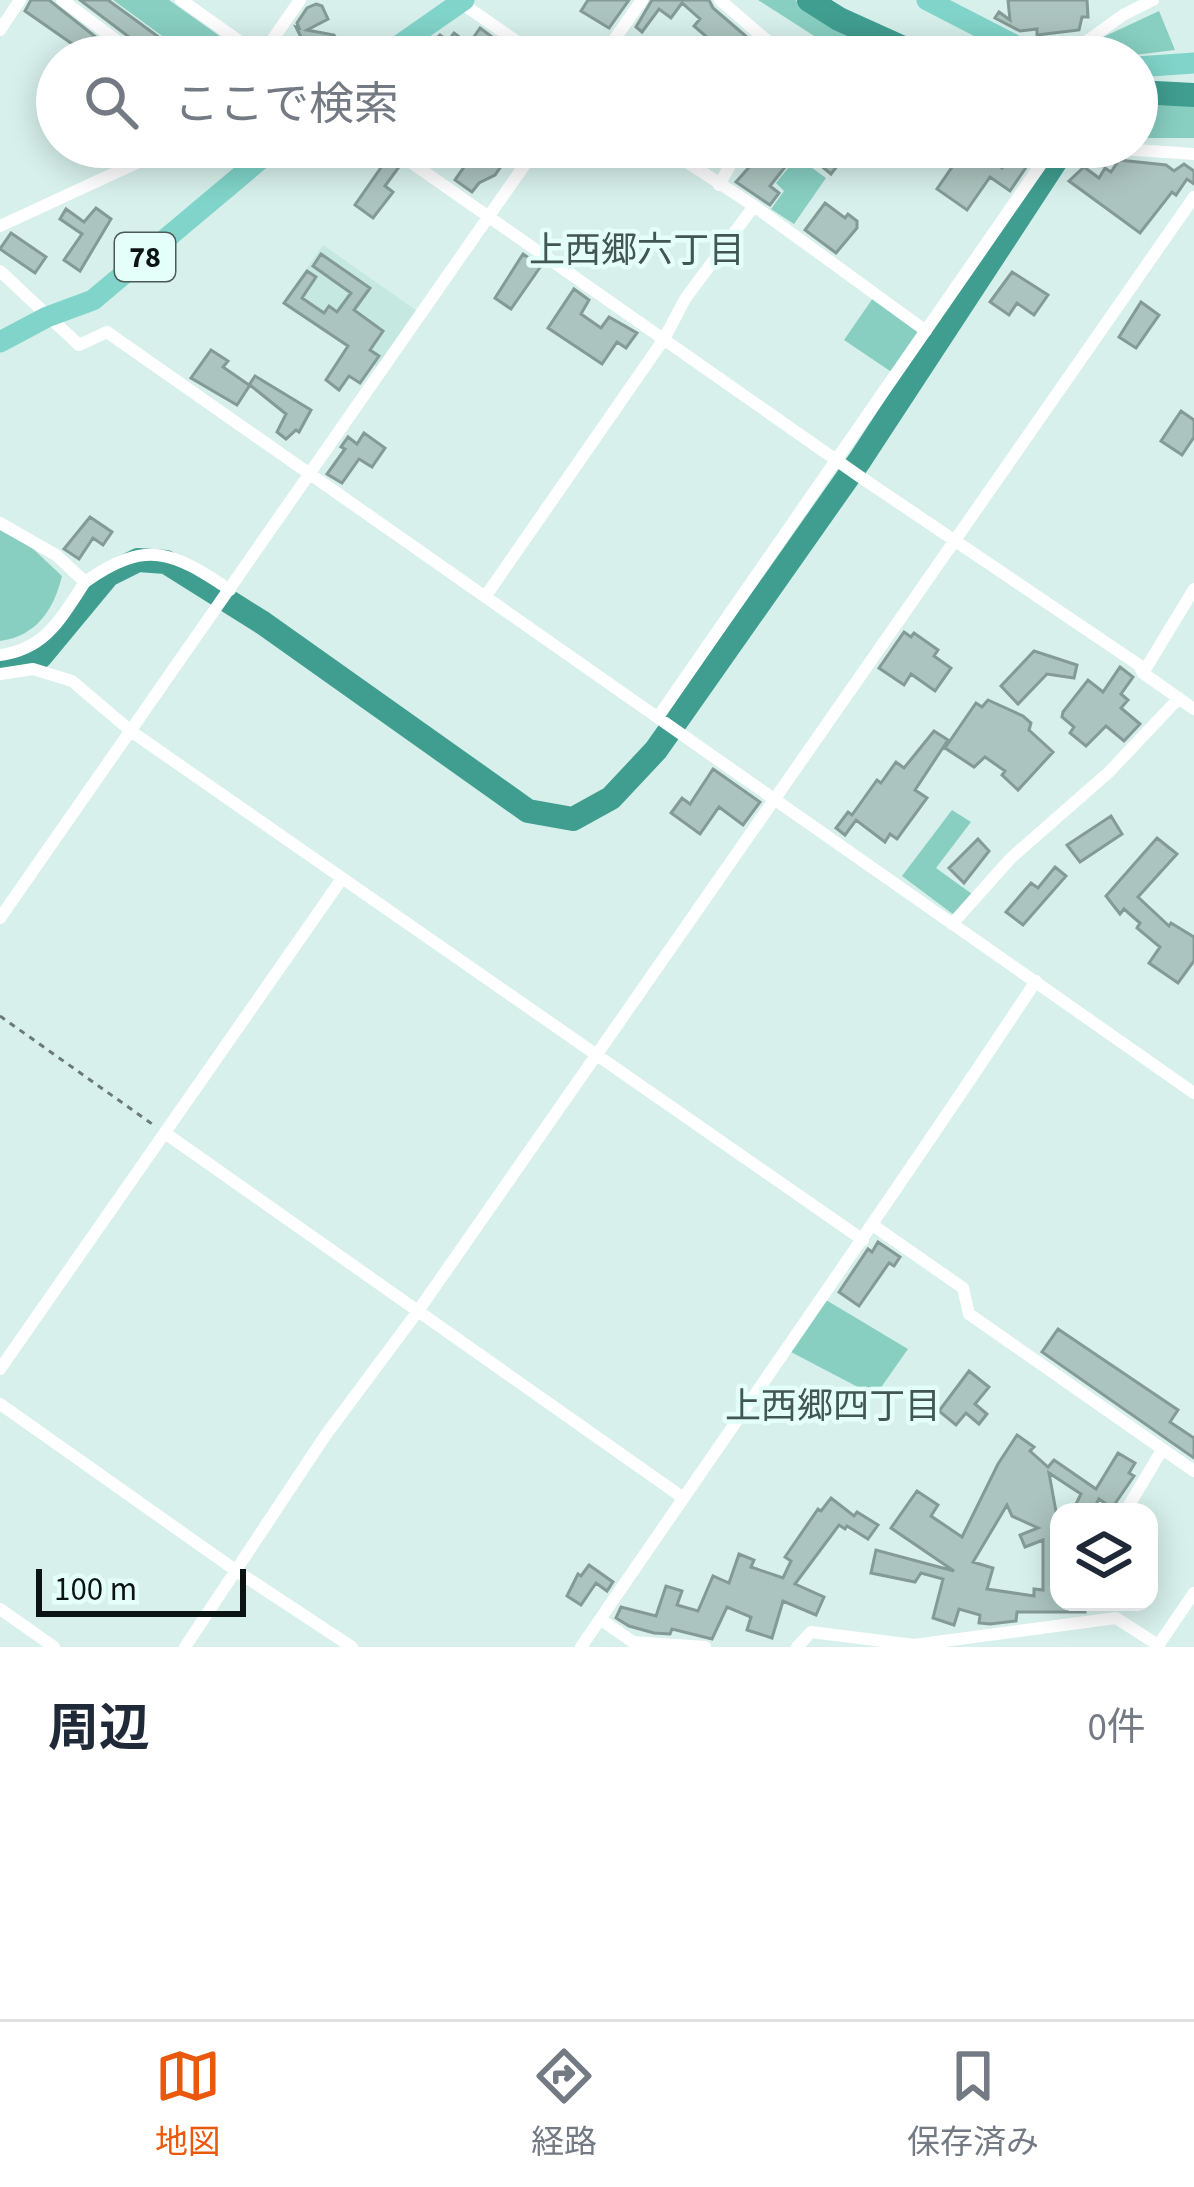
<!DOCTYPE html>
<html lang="ja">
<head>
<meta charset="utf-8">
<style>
	body { margin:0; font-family:"Source Sans 3","Noto Sans JP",sans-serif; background:#f2f2f3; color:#1f2937 }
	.controls { position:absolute; right:36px; bottom:36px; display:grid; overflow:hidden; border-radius:24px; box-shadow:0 6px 30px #0003 }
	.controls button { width:108px; height:108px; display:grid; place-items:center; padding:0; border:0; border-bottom:3px solid #e0e1e3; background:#fff; color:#1f2937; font:60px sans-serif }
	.scale { position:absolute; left:36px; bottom:30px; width:210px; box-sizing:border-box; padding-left:12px; border:6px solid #0b1412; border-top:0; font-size:33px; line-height:42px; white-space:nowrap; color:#0b1412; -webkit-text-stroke:9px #e4fef9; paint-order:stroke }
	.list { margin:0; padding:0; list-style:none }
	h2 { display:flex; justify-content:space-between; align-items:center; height:156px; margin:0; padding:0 48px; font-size:51px }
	h2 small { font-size:39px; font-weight:400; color:#747a83 }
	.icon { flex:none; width:66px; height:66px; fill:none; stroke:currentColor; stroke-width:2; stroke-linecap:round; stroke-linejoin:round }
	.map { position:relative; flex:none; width:1194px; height:1647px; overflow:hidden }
	.search { position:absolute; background:#fff; box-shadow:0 6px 30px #0003; left:36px; right:36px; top:36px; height:132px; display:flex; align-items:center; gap:30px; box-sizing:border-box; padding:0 42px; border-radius:66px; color:#747a83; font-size:45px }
	.sheet { height:372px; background:#fff }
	nav { display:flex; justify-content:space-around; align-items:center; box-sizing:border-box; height:168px; border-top:3px solid #e0e1e3; background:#fff; font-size:33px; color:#747a83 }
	nav a { display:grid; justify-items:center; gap:6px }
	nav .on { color:#ea580c }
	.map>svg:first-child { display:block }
	.built { fill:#c5e8e1 }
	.green { fill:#88cfc2 }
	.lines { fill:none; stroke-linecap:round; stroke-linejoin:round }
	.river { stroke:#409e90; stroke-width:24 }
	.building { fill:#acc4bf; stroke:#839a96; stroke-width:3; fill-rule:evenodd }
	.path { stroke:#6a7a77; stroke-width:3; stroke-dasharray:6 6; stroke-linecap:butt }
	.minor { stroke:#fff; stroke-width:12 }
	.primary { stroke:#81d4c9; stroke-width:21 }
	.labels { text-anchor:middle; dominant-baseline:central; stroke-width:9; stroke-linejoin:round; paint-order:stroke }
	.shield { fill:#e4fef9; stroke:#4c5a57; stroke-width:3 }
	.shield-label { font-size:30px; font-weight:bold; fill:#0b1412 }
	.neighbourhood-label { font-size:36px; fill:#425753; stroke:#e4fef9 }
</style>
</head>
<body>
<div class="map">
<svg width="1194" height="1647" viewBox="0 0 1194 1647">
	<rect width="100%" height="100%" fill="#d7f0eb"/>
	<path class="built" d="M 323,245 L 417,311 L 377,367 L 284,301 Z"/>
	<path class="green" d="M 113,0 L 169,0 L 249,57 L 191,57 Z
		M 758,0 L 795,0 L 900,57 L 847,57 Z
		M 1159,11 L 1175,50 L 1126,56 L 1108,50 L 1101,38 Z
		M 1154,105 L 1194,106 L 1194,138 L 1137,138 L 1137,120 Z
		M 797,157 L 826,178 L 794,224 L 771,209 L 784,191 L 776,183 Z
		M 873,298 L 917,330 L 918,337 L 893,373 L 844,340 Z
		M 0,530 L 30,546 L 62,576 C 54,609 37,636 0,641 Z
		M 952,810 L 971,822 L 936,868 L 972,894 L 954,915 L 902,876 Z
		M 826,1300 L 908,1349 L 875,1396 L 789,1351 Z"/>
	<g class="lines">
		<path class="river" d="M 809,0 L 839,19 L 923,57
			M 1137,92 L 1194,95
			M 0,665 L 40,657 L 108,575 L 138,560 L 166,562 L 263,623 L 528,811 L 573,819 L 611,798 L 656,750 L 860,460 L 1065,147"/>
	</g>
	<path class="building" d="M 31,0 L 49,0 L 121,57 L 91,57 L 25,11 Z
		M 80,0 L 108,0 L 186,57 L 149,57 L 145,49 Z
		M 588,0 L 629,0 L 609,28 L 581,11 Z
		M 652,0 L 709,0 L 713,8 L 770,57 L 710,57 L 714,52 L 704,43 L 708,38 L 694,26 L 700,19 L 682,3 L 671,18 L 659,9 L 642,32 L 636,27 Z
		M 1008,0 L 1087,0 L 1088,17 L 1082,17 L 1079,30 L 1037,35 L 1037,29 L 1020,31 L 995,18 L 999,12 L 1010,20 Z
		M 316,4 L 322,6 L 328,19 L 307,30 L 334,35 L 340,46 L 311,57 L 296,27 L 299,28 L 297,23 L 307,8 Z
		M 480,28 L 495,39 L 487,50 L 498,57 L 417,57 L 440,35 L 448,41 L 454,33 L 469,44 Z
		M 478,147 L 489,147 L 506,159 L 495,175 L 479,183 L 472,192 L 455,180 Z
		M 767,147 L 824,147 L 841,161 L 831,174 L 800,148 L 770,186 L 779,193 L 770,205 L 736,182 Z
		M 966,147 L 990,147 L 984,156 L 1002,168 L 1016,147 L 1033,157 L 1010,191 L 990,177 L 967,210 L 937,189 Z
		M 387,159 L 399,167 L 385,186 L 393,192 L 373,218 L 355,205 Z
		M 1119,160 L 1166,165 L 1174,171 L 1184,164 L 1194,171 L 1194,184 L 1187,179 L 1176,195 L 1172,192 L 1140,233 L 1069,181 L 1084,167 L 1099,178 L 1105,168 L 1111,172 Z
		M 825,203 L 845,218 L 848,214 L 857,221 L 857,228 L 836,253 L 805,230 Z
		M 96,208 L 111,219 L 80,271 L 64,260 L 82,234 L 60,219 L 66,209 L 84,222 Z
		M 11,233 L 46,257 L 35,273 L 0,249 Z
		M 321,254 L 370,288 L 354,310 L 383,331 L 370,350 L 379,356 L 360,383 L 349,376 L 339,390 L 326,380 L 348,346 L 284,303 L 307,271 L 316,277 L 302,298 L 324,313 L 329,306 L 337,312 L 351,293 L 313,266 Z
		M 523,254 L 541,266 L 511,309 L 495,298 Z
		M 1012,272 L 1048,295 L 1034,315 L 1017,303 L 1009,315 L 990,302 Z
		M 574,289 L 589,300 L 581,314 L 601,328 L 609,317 L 637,333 L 626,348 L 617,342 L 602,364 L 548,328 Z
		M 1141,302 L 1159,315 L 1136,348 L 1119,337 Z
		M 211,350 L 228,361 L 223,367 L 249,385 L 255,376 L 311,410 L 299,432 L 296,430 L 286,439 L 277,432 L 286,414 L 250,385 L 237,405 L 191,378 Z
		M 1181,411 L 1194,420 L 1194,437 L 1182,455 L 1161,441 Z
		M 364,433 L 385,448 L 372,467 L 359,459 L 342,483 L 327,474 L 345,449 L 341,447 L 348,437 L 357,444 Z
		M 90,517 L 112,532 L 103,545 L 93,538 L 79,559 L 64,549 Z
		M 904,632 L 911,637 L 914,633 L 938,650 L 934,656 L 951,668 L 935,691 L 911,674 L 904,685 L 879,668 Z
		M 1034,651 L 1077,665 L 1074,678 L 1047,674 L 1018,704 L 1001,686 Z
		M 1120,667 L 1133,677 L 1121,694 L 1128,700 L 1121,708 L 1140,724 L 1124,741 L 1106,726 L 1086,746 L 1070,733 L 1074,727 L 1062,717 L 1063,712 L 1088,680 L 1103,692 Z
		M 988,700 L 1023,716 L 1031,723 L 1029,730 L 1053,752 L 1018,790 L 1002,775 L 1005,771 L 985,757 L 974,767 L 945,748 L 976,703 L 982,707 Z
		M 934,731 L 948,740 L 915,790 L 927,798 L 897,839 L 890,834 L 885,842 L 856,820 L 845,835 L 836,828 L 848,812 L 852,815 L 877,780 L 881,783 L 896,762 L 904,768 Z
		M 713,769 L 760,802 L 743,825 L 719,807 L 700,834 L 671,813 L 682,798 L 690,804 Z
		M 1111,816 L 1122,834 L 1080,862 L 1067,845 Z
		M 1157,838 L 1177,854 L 1138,897 L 1169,926 L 1171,923 L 1194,937 L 1194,961 L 1178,983 L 1149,963 L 1160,947 L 1137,928 L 1140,923 L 1124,909 L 1120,914 L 1106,896 Z
		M 978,839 L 989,851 L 964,883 L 949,868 Z
		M 1055,867 L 1066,876 L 1023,925 L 1006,912 L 1031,883 L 1038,888 Z
		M 878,1242 L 900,1257 L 894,1266 L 889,1263 L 859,1306 L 839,1292 L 868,1249 L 872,1252 Z
		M 1058,1329 L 1178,1410 L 1170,1422 L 1194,1438 L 1194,1458 L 1042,1352 Z
		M 969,1371 L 989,1387 L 975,1404 L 987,1414 L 979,1424 L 966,1413 L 956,1425 L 939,1411 Z
		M 1017,1435 L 1034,1447 L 1030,1451 L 1048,1467 L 1054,1460 L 1096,1489 L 1118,1453 L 1135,1463 L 1129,1473 L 1134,1476 L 1112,1508 L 1099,1499 L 1092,1512 L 1072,1512 L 1081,1494 L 1049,1473 L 1059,1528 L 1059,1602 L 1084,1602 L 1085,1612 L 1017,1612 L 1016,1621 L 990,1624 L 979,1623 L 980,1615 L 959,1609 L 954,1625 L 933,1618 L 943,1579 L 921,1573 L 915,1582 L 871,1573 L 876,1550 L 954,1571 L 891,1528 L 917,1491 L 938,1505 L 931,1516 L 962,1537 L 998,1464 ZM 1007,1505 L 1012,1516 L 1038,1528 L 1020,1535 L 1025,1547 L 1043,1540 L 1043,1590 L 1034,1589 L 1034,1596 L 987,1589 L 993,1568 L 973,1562 Z
		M 831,1498 L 854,1516 L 857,1512 L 878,1525 L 868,1539 L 847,1526 L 845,1529 L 839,1525 L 795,1584 L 824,1597 L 816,1615 L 783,1601 L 772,1638 L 747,1630 L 751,1617 L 727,1607 L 712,1639 L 672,1629 L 670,1634 L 654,1633 L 629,1626 L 616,1618 L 621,1607 L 656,1616 L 666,1586 L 682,1591 L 677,1605 L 698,1611 L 713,1576 L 729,1583 L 739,1554 L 754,1560 L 751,1567 L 783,1578 L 791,1561 L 785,1557 L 818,1509 L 821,1511 Z
		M 589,1565 L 613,1582 L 607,1591 L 596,1583 L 581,1605 L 567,1596 L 578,1574 L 581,1576 Z"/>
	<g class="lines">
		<path class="path" d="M 0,1016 L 155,1126"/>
		<path class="minor" d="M 62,0 L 139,57
			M 181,0 L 262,57
			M 720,0 L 786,57
			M 460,2 L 539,57
			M 0,30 L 20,0
			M 261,56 L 300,0
			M 602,57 L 642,0
			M 1065,57 L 1123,15 L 1153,0
			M 389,147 L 859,476 L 1139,665 L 1143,673 L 1194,709
			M 664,147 L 754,206 L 926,331
			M 1092,147 L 1194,154
			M 719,185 L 740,147
			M 0,226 L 171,147
			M 0,271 L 79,345 L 107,332 L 1194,1093
			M 0,523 L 56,555 L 85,582 C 61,618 46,649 0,655
			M 85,582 C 146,539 172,551 230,590
			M 485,597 L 664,339 L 685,299 L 754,206
			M 1143,673 L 1194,589
			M 0,674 L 33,669 L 72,681 L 132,732 L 863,1240
			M 658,717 L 1053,147
			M 0,918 L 537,147
			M 952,924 L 1011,858 L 1109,772 L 1179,698
			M 165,1133 L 682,1497
			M 874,1226 L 963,1288 L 969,1314 L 1194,1471
			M 0,1369 L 341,880
			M 0,1404 L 238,1572 L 352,1647
			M 1125,1512 L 1162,1450
			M 0,1609 L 54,1647
			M 600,1619 L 633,1642 L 705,1647
			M 185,1647 L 325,1436 L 418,1311 L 1194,197
			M 581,1647 C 733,1425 888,1205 1036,981
			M 797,1647 L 811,1632 L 914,1645 L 1116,1618 L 1158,1645
			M 1157,1647 L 1194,1593"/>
		<path class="primary" d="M 927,0 L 1024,50 L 1053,57
			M 382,57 L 464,0
			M 1137,67 L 1194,63
			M 0,342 L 47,317 L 93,300 L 275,147"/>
	</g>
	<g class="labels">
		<rect class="shield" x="115" y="233" width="60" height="48" rx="9"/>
		<g class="shield-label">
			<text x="145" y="257">78</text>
		</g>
		<g class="neighbourhood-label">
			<text x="637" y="250">上西郷六丁目</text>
			<text x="833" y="1406">上西郷四丁目</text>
		</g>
	</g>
</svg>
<div class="controls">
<button><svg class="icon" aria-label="layers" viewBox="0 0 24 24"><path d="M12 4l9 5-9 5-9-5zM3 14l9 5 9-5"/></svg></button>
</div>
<div class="scale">100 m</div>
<div class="search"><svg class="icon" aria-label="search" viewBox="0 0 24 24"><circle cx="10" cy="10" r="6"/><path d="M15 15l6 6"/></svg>ここで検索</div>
</div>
<section class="sheet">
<h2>周辺<small>0件</small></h2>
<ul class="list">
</ul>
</section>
<nav>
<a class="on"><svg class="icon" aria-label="map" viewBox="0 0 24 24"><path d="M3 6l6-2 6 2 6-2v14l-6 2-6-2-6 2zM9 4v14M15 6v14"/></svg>地図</a>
<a><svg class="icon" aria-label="directions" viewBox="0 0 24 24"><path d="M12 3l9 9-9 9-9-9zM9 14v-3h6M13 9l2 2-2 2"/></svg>経路</a>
<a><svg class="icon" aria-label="saved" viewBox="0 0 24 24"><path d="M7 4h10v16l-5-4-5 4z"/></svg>保存済み</a>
</nav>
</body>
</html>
